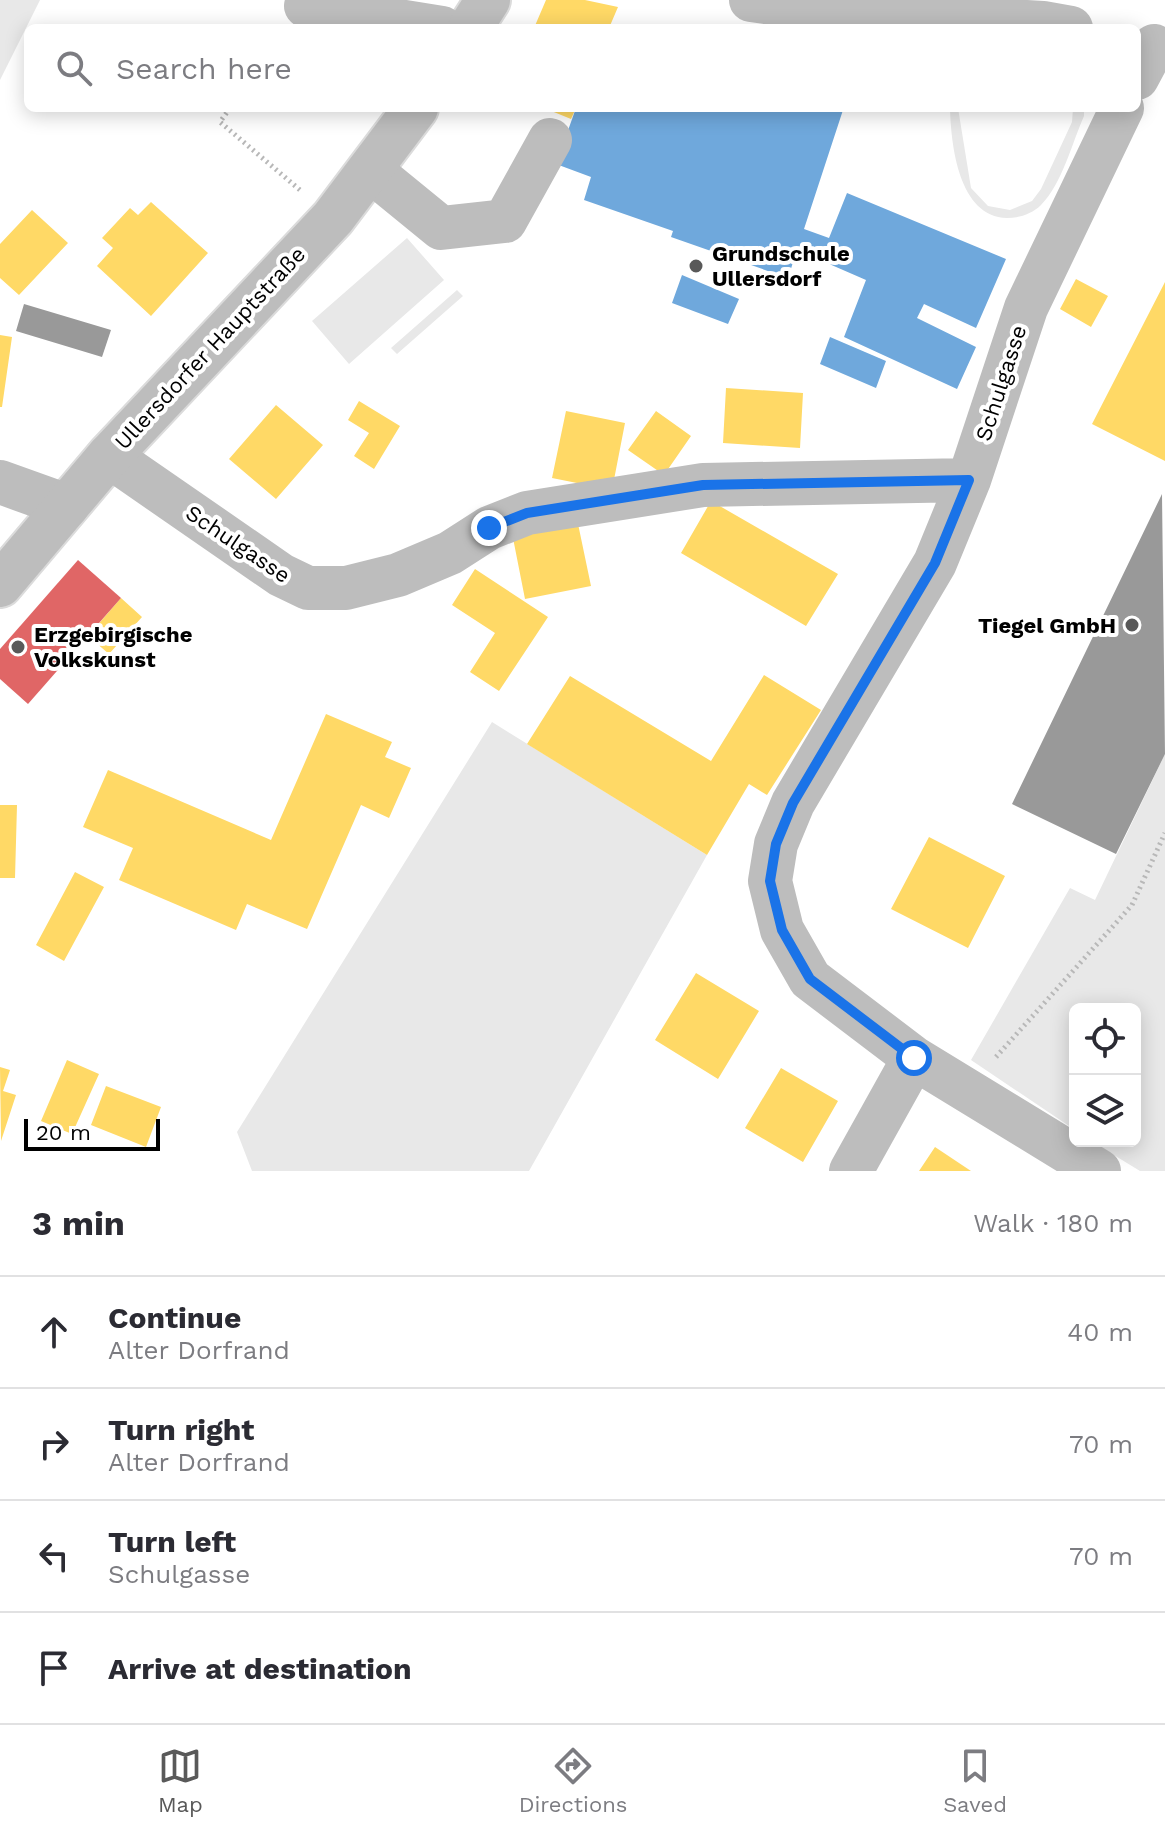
<!DOCTYPE html>
<html lang="en">
<head>
<meta charset="utf-8">
<style>
	body { margin:0; font-family:"Work Sans",sans-serif; background:#f7f7f7; color:#2b2b33 }
	.controls { position:absolute; right:24px; bottom:24px; display:grid; overflow:hidden; border-radius:12px; box-shadow:0 4px 20px #0003 }
	.controls button { width:72px; height:72px; display:grid; place-items:center; padding:0; border:0; border-bottom:2px solid #e1e1e2; background:#fff; color:#2b2b33; font:40px sans-serif }
	.scale { position:absolute; left:24px; bottom:20px; width:136px; box-sizing:border-box; padding-left:8px; border:4px solid #000; border-top:0; font-size:22px; line-height:28px; white-space:nowrap; color:#000; -webkit-text-stroke:6px #fff; paint-order:stroke }
	.stop { position:absolute; width:24px; height:24px; margin:-18px; border:6px solid #1a73e8; border-radius:50%; background:#fff }
	.stop.end { background:#1a73e8; border-color:#fff; box-shadow:0 2px 8px #0008 }
	.list { margin:0; padding:0; list-style:none }
	h2 { display:flex; justify-content:space-between; align-items:center; height:104px; margin:0; padding:0 32px; font-size:34px }
	h2 small { font-size:26px; font-weight:400; color:#7c7c81 }
	.list li { display:grid; grid-template-columns:52px 1fr auto; gap:24px; align-items:center; box-sizing:border-box; height:112px; padding:0 32px; border-top:2px solid #e1e1e2 }
	.list b { display:block; font-size:30px; white-space:nowrap }
	.list p { margin:0; font-size:26px; white-space:nowrap; color:#7c7c81 }
	.list em { font-size:26px; font-style:normal; color:#7c7c81 }
	.icon { flex:none; width:44px; height:44px; fill:none; stroke:currentColor; stroke-width:2; stroke-linecap:round; stroke-linejoin:round }
	.map { position:relative; flex:none; width:1165px; height:1171px; overflow:hidden }
	.search { position:absolute; background:#fff; box-shadow:0 4px 20px #0003; left:24px; right:24px; top:24px; height:88px; display:flex; align-items:center; gap:20px; box-sizing:border-box; padding:0 28px; border-radius:12px; color:#7c7c81; font-size:30px }
	.sheet { height:552px; background:#fff }
	nav { display:flex; justify-content:space-around; align-items:center; box-sizing:border-box; height:112px; border-top:2px solid #e1e1e2; background:#fff; font-size:22px; color:#7c7c81 }
	nav a { display:grid; justify-items:center; gap:4px }
	nav .on { color:#595959 }
	.map>svg:first-child { display:block }
	.green { fill:#e8e8e8 }
	.homes { fill:#ffd966 }
	.shops { fill:#e06666 }
	.schools { fill:#6fa8dc }
	.industry { fill:#999 }
	.lines { fill:none; stroke-linecap:round; stroke-linejoin:round }
	.major-casing { stroke:#dbdbdb; stroke-width:48 }
	.path { stroke:#b8b8b8; stroke-width:5; stroke-dasharray:2 4; stroke-linecap:butt }
	.minor { stroke:#bdbdbd; stroke-width:44 }
	.major { stroke:#bdbdbd; stroke-width:44 }
	.route { stroke:#1a73e8; stroke-width:10 }
	.poi-dot { fill:#595959; stroke:#fff; stroke-width:3 }
	.labels { text-anchor:middle; dominant-baseline:central; stroke-width:8; stroke-linejoin:round; paint-order:stroke }
	.poi-label { font-size:22px; font-weight:bold; fill:#000; stroke:#fff; text-anchor:start }
	.street-label { font-size:22px; fill:#000; stroke:#fff }
</style>
</head>
<body>
<div class="map">
<svg width="1165" height="1171" viewBox="0 0 1165 1171">
	<rect width="100%" height="100%" fill="#fff"/>
	<path class="green" d="M 0,0 L 40,0 L 0,80 Z
		M 950,108 L 958,108 L 971,188 L 988,206 L 1010,210 L 1032,201 L 1041,189 L 1072,122 L 1073,108 L 1084,108 L 1084,116 C 1072,143 1062,184 1041,205 C 1032,214 1019,218 1007,218 C 959,217 951,146 950,108 Z
		M 407,238 L 444,280 L 349,364 L 312,321 Z
		M 457,290 L 463,296 L 397,354 L 391,348 Z
		M 492,722 L 707,855 L 529,1171 L 252,1171 L 237,1132 Z
		M 1165,754 L 1165,1171 L 1140,1171 L 1091,1141 L 1135,1141 L 1135,1009 L 1075,1009 L 1075,1130 L 971,1060 L 1070,888 L 1095,900 Z"/>
	<path class="homes" d="M 546,0 L 585,0 L 618,7 L 609,28 L 534,28 Z
		M 544,108 L 576,108 L 571,119 Z
		M 151,202 L 208,253 L 151,316 L 97,266 L 113,248 L 102,238 L 130,208 L 138,215 Z
		M 32,210 L 68,243 L 19,295 L 0,278 L 0,244 Z
		M 1076,279 L 1108,296 L 1091,327 L 1060,309 Z
		M 1165,282 L 1165,461 L 1092,424 Z
		M 0,335 L 12,337 L 2,407 L 0,407 Z
		M 726,388 L 803,393 L 800,448 L 723,443 Z
		M 359,401 L 400,426 L 374,469 L 354,456 L 369,433 L 348,420 Z
		M 276,405 L 323,445 L 276,499 L 229,459 Z
		M 566,411 L 625,423 L 612,490 L 552,478 Z
		M 656,411 L 691,436 L 664,475 L 628,450 Z
		M 711,501 L 838,574 L 806,626 L 681,553 Z
		M 577,519 L 591,586 L 525,599 L 512,533 Z
		M 475,569 L 548,617 L 499,691 L 470,672 L 495,633 L 452,605 Z
		M 121,598 L 142,617 L 109,654 L 88,636 Z
		M 764,675 L 821,710 L 767,795 L 749,784 L 707,855 L 527,744 L 570,676 L 711,761 Z
		M 326,714 L 392,742 L 385,757 L 411,768 L 389,818 L 361,805 L 307,929 L 247,904 L 236,930 L 119,880 L 133,848 L 83,827 L 108,770 L 271,840 Z
		M 0,805 L 17,805 L 15,878 L 0,878 Z
		M 929,837 L 1005,876 L 968,948 L 891,909 Z
		M 75,872 L 104,887 L 64,961 L 36,945 Z
		M 696,973 L 759,1011 L 718,1079 L 655,1040 Z
		M 67,1060 L 99,1074 L 72,1134 L 41,1121 Z
		M 0,1067 L 10,1070 L 3,1091 L 16,1095 L 1,1141 Z
		M 781,1068 L 838,1101 L 803,1162 L 745,1128 Z
		M 106,1086 L 161,1107 L 146,1147 L 91,1125 Z
		M 935,1147 L 971,1171 L 919,1171 Z"/>
	<path class="shops" d="M 78,560 L 121,598 L 28,704 L 0,679 L 0,649 Z"/>
	<path class="schools" d="M 576,108 L 843,110 L 804,229 L 829,238 L 847,193 L 1006,259 L 976,328 L 924,304 L 917,318 L 976,347 L 957,389 L 844,337 L 866,280 L 797,250 L 788,278 L 671,237 L 673,231 L 584,200 L 591,177 L 556,164 Z
		M 682,275 L 739,299 L 728,324 L 672,303 Z
		M 830,337 L 886,361 L 876,388 L 820,364 Z"/>
	<path class="industry" d="M 24,304 L 111,330 L 102,357 L 16,331 Z
		M 1162,494 L 1165,754 L 1116,854 L 1012,804 Z"/>
	<g class="lines">
		<defs>
			<path id="major" d="M 470,28 L 488,0
				M 0,585 L 109,456 L 333,218 L 416,108"/>
		</defs>
		<use href="#major" class="major-casing"/>
		<path class="path" d="M 230,108 L 220,122 L 300,190
			M 996,1057 L 1132,905 L 1165,833"/>
		<path class="minor" d="M 751,0 L 813,9 L 1043,23 L 1071,28
			M 306,6 L 442,28
			M 1137,78 L 1154,46
			M 370,170 L 441,228 L 505,221 L 550,140
			M 109,456 L 281,575 L 308,588 L 346,588 L 398,575 L 450,553 L 489,528 L 527,513 L 703,485 L 969,480
			M 0,482 L 67,506
			M 851,1171 L 914,1058
			M 1099,1171 L 914,1058 L 810,979 L 782,930 L 770,881 L 776,844 L 793,803 L 935,563 L 969,480 L 1026,308 L 1122,108"/>
		<use href="#major" class="major"/>
	</g>
	<g class="lines">
		<path class="route" d="M 489,528 L 527,513 L 703,485 L 969,480 L 935,563 L 793,803 L 776,844 L 770,881 L 782,930 L 810,979 L 914,1058"/>
	</g>
	<g class="poi-dot">
		<circle cx="696" cy="266" r="8"/>
		<circle cx="1132" cy="625" r="8"/>
		<circle cx="18" cy="647" r="8"/>
	</g>
	<g class="labels">
		<g class="poi-label">
			<text x="712" y="253">Grundschule<tspan x="712" dy="25">Ullersdorf</tspan></text>
			<text x="1116" y="625" text-anchor="end">Tiegel GmbH</text>
			<text x="34" y="634">Erzgebirgische<tspan x="34" dy="25">Volkskunst</tspan></text>
		</g>
		<g class="street-label">
			<text transform="translate(210 348) rotate(-47)">Ullersdorfer Hauptstraße</text>
			<text transform="translate(1001 383) rotate(-72)">Schulgasse</text>
			<text transform="translate(238 544) rotate(34)">Schulgasse</text>
		</g>
	</g>
</svg>
<div class="controls">
<button><svg class="icon" aria-label="locate" viewBox="0 0 24 24"><circle cx="12" cy="12" r="6"/><path d="M12 2v4M12 18v4M2 12h4M18 12h4"/></svg></button>
<button><svg class="icon" aria-label="layers" viewBox="0 0 24 24"><path d="M12 4l9 5-9 5-9-5zM3 14l9 5 9-5"/></svg></button>
</div>
<div class="scale">20 m</div>
<div class="stop" style="left:914px;top:1058px"></div>
<div class="stop end" style="left:489px;top:528px"></div>
<div class="search"><svg class="icon" aria-label="search" viewBox="0 0 24 24"><circle cx="10" cy="10" r="6"/><path d="M15 15l6 6"/></svg>Search here</div>
</div>
<section class="sheet">
<h2>3 min<small>Walk · 180 m</small></h2>
<ul class="list">
<li><svg class="icon" aria-label="ahead" viewBox="0 0 24 24"><path d="M12 20V5M6 11l6-6 6 6"/></svg><div><b>Continue</b><p>Alter Dorfrand</p></div><em>40 m</em></li>
<li><svg class="icon" aria-label="right" viewBox="0 0 24 24"><path d="M7 20v-9h11M14 6l5 5-5 5"/></svg><div><b>Turn right</b><p>Alter Dorfrand</p></div><em>70 m</em></li>
<li><svg class="icon" aria-label="left" viewBox="0 0 24 24"><path d="M17 20v-9H6M10 6l-5 5 5 5"/></svg><div><b>Turn left</b><p>Schulgasse</p></div><em>70 m</em></li>
<li><svg class="icon" aria-label="arrive" viewBox="0 0 24 24"><path d="M6 21V4h12l-3 4 3 4H6"/></svg><div><b>Arrive at destination</b></div></li>
</ul>
</section>
<nav>
<a class="on"><svg class="icon" aria-label="map" viewBox="0 0 24 24"><path d="M3 6l6-2 6 2 6-2v14l-6 2-6-2-6 2zM9 4v14M15 6v14"/></svg>Map</a>
<a><svg class="icon" aria-label="directions" viewBox="0 0 24 24"><path d="M12 3l9 9-9 9-9-9zM9 14v-3h6M13 9l2 2-2 2"/></svg>Directions</a>
<a><svg class="icon" aria-label="saved" viewBox="0 0 24 24"><path d="M7 4h10v16l-5-4-5 4z"/></svg>Saved</a>
</nav>
</body>
</html>
